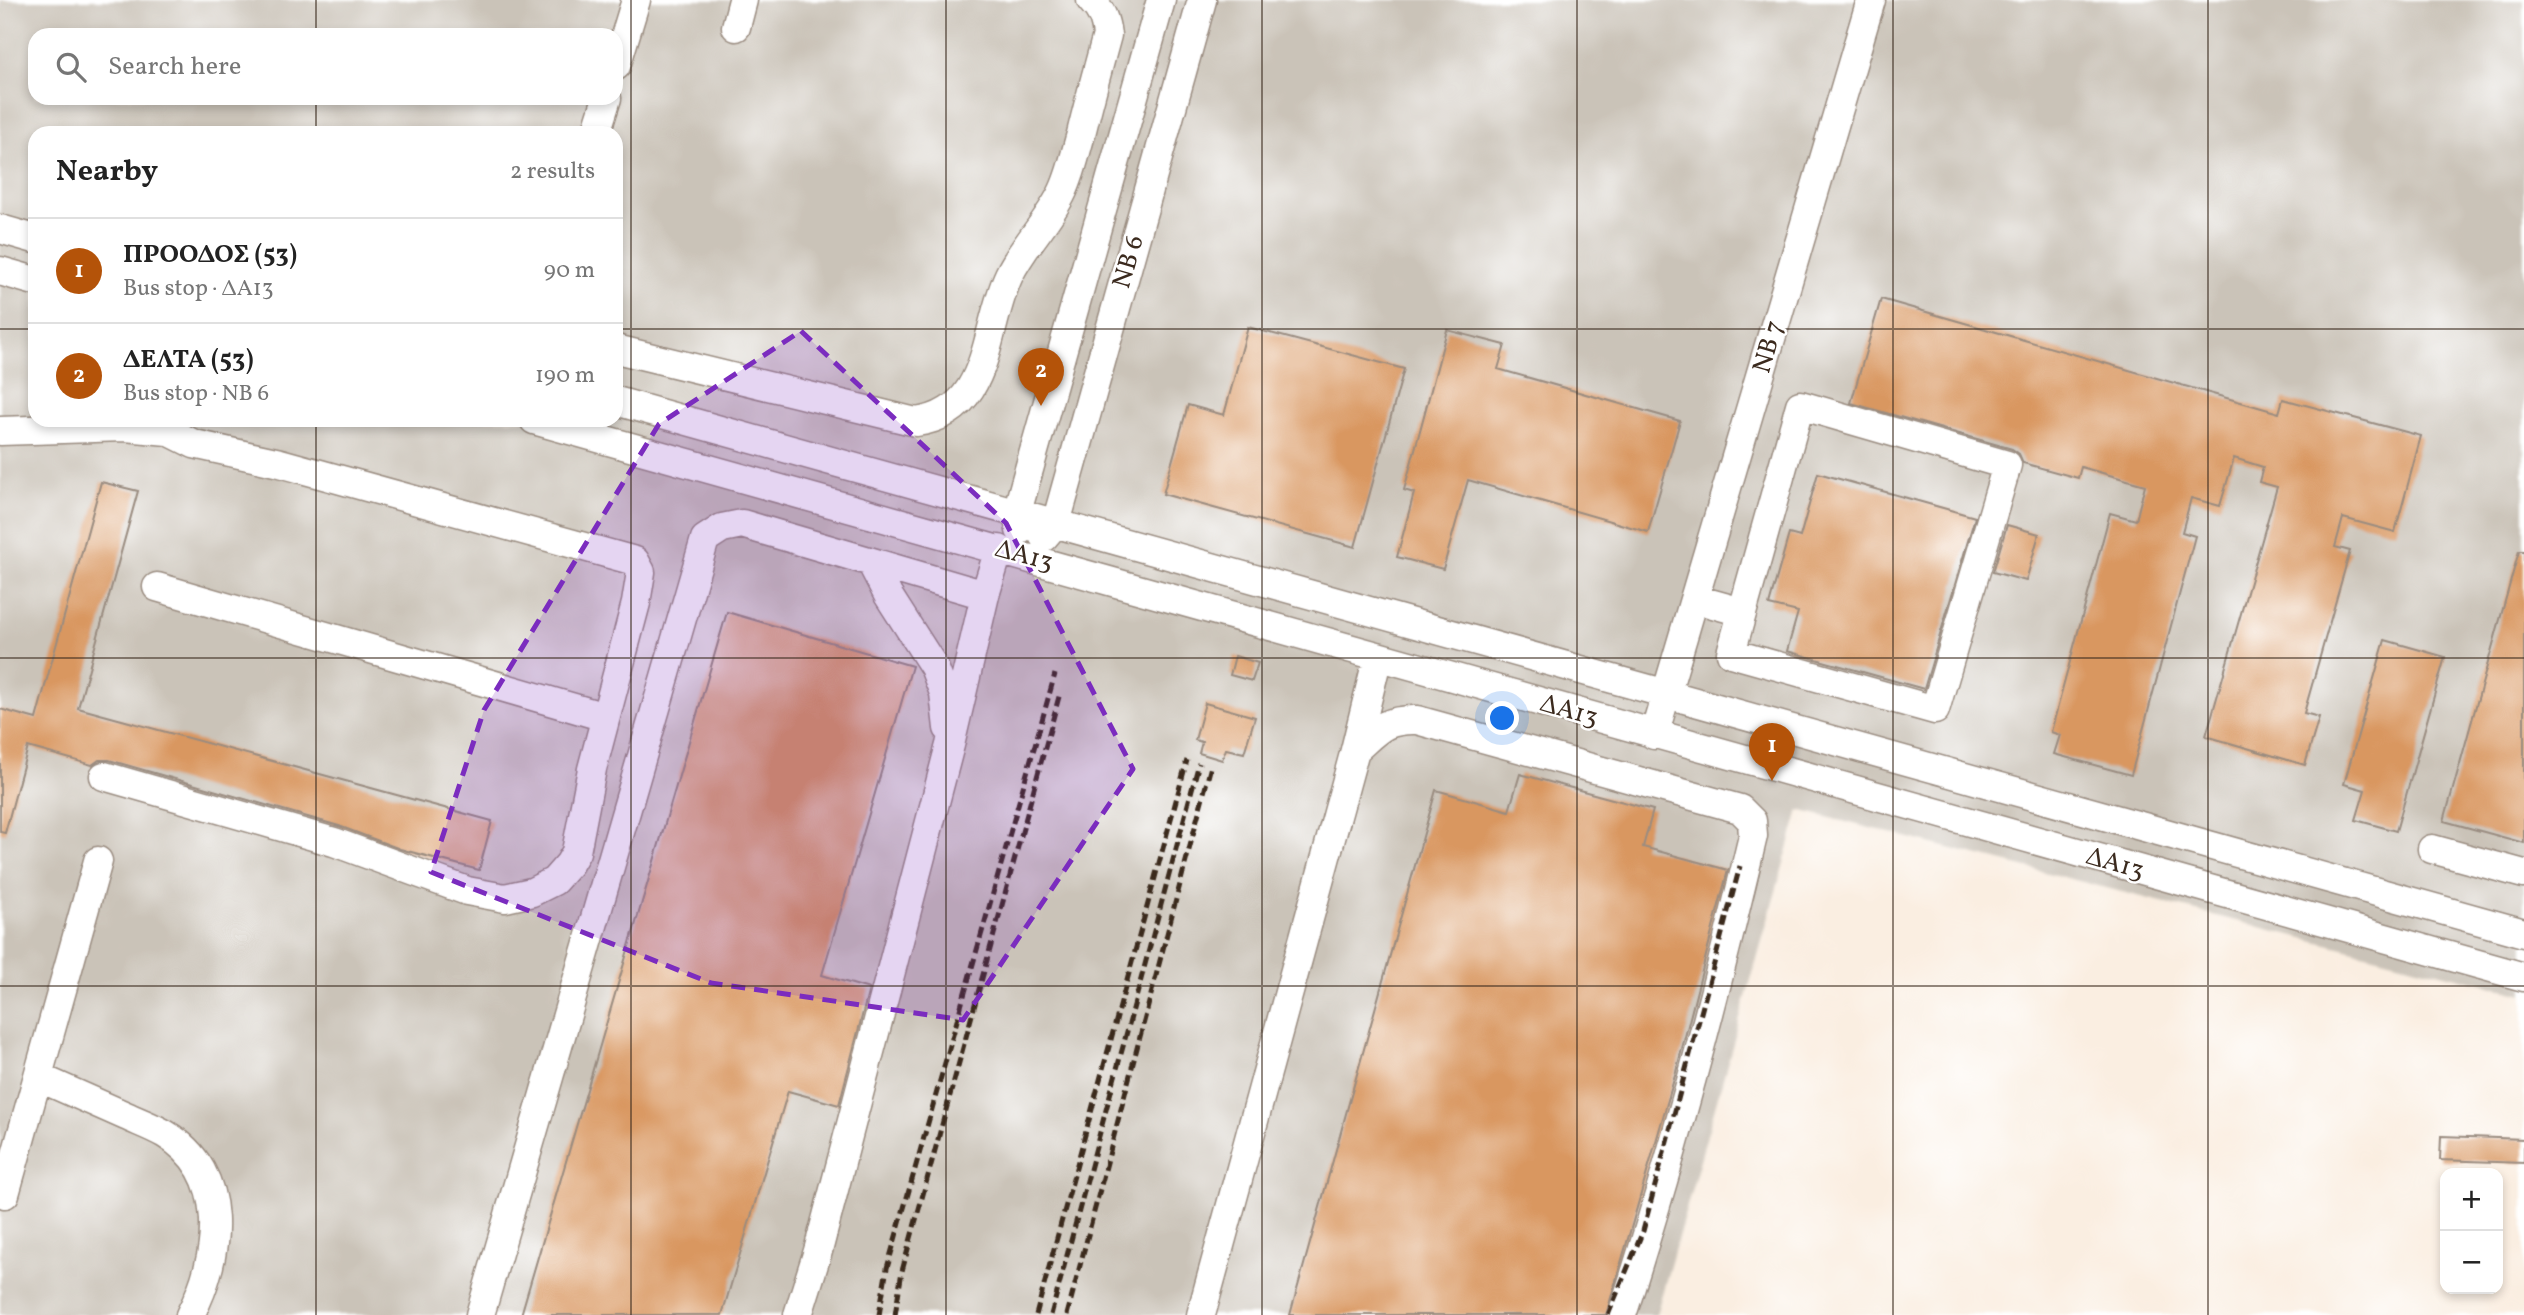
<!DOCTYPE html>
<html lang="en">
<head>
<meta charset="utf-8">
<style>
	body { margin:0; font-family:Vollkorn,serif; background:#f6f6f6; color:#222 }
	.controls { position:absolute; right:21px; bottom:21px; display:grid; overflow:hidden; border-radius:14px; box-shadow:0 4px 10px #0003 }
	.controls button { width:63px; height:63px; display:grid; place-items:center; padding:0; border:0; border-bottom:2px solid #e0e0e0; background:#fff; color:#222; font:35px sans-serif }
	.you { position:absolute; left:1503px; top:719px; width:24px; height:24px; margin:-18px; border:5px solid #fff; border-radius:50%; background:#1a73e8; box-shadow:0 0 0 10px #1a73e833 }
	.badge { display:grid; place-items:center; width:46px; height:46px; border-radius:50%; background:#b45309; color:#fff; font-size:23px; font-weight:700 }
	.pin { position:absolute; translate:-50% -58px; filter:drop-shadow(0 2px 4px #0008) }
	.pin::after { content:''; position:absolute; top:37px; width:24px; height:21px; background:inherit; clip-path:polygon(0 0,100% 0,50% 100%) }
	.list { margin:0; padding:0; list-style:none }
	h2 { display:flex; justify-content:space-between; align-items:center; height:91px; margin:0; padding:0 28px; font-size:30px }
	h2 small { font-size:23px; font-weight:400; color:#767676 }
	.list li { display:grid; grid-template-columns:46px 1fr auto; gap:21px; align-items:center; box-sizing:border-box; height:105px; padding:0 28px; border-top:2px solid #e0e0e0 }
	.list b { display:block; font-size:26px; white-space:nowrap }
	.list p { margin:0; font-size:23px; white-space:nowrap; color:#767676 }
	.list em { font-size:23px; font-style:normal; color:#767676 }
	.icon { flex:none; width:38px; height:38px; fill:none; stroke:currentColor; stroke-width:2; stroke-linecap:round; stroke-linejoin:round }
	.map { position:relative; flex:none; width:2524px; height:1315px; overflow:hidden }
	.search { position:absolute; background:#fff; box-shadow:0 4px 10px #0003; left:28px; top:28px; width:595px; height:77px; display:flex; align-items:center; gap:18px; box-sizing:border-box; padding:0 24px; border-radius:21px; color:#767676; font-size:26px }
	.panel { position:absolute; background:#fff; box-shadow:0 4px 10px #0003; left:28px; top:126px; width:595px; height:301px; border-radius:21px }
	.map>svg:first-child { display:block }
	.industrial { fill:#cac3b8; fill-rule:evenodd }
	.building { fill:#d99761 }
	.lines { fill:none; stroke-linecap:round; stroke-linejoin:round }
	.minor-casing { stroke:#9a8c80; stroke-width:31 }
	.minor { stroke:#fff; stroke-width:28 }
	.rail { stroke:#3b2a1e; stroke-width:5; stroke-dasharray:10 5; stroke-linecap:butt }
	.marked { fill:#7b2cbf; fill-opacity:0.2; stroke:#7b2cbf; stroke-width:5; stroke-dasharray:14 9; stroke-linejoin:round }
	.grid { fill:none; stroke:#3b2a1e; stroke-width:2; stroke-opacity:0.55 }
	.labels { text-anchor:middle; dominant-baseline:central; stroke-width:5; stroke-linejoin:round; paint-order:stroke }
	.street-label { font-size:26px; fill:#3b2a1e; stroke:#fff }
</style>
</head>
<body>
<div class="map">
<svg width="2524" height="1315" viewBox="0 0 2524 1315">
	<rect width="100%" height="100%" fill="#fff"/>
	<filter id="ink" filterUnits="userSpaceOnUse"><feTurbulence type="fractalNoise" baseFrequency=".0143" numOctaves="2"/><feDisplacementMap in="SourceGraphic" scale="14" xChannelSelector="R" yChannelSelector="G"/><feConvolveMatrix kernelMatrix="1 2 1 2 8 2 1 2 1" color-interpolation-filters="sRGB"/></filter>
	<filter id="wash" filterUnits="userSpaceOnUse"><feTurbulence type="fractalNoise" baseFrequency=".00686" numOctaves="4" result="noise"/><feDisplacementMap in="SourceGraphic" scale="28" xChannelSelector="R" yChannelSelector="G"/><feGaussianBlur stdDeviation="1.57" result="paint"/><feColorMatrix in="noise" values="0 0 0 0 0 0 0 0 0 0 0 0 0 0 0 0 0 1.4 0 .05"/><feComposite in="paint" operator="in"/></filter>
	<g filter="url(#wash)">
		<rect width="100%" height="100%" fill="#faeee1"/>
		<path class="industrial" d="M 0,0 L 2524,0 L 2524,994 L 1799,810 L 1656,1315 L 0,1315 ZM 35,35 L 616,35 L 616,98 L 35,98 ZM 35,133 L 616,133 L 616,420 L 35,420 Z"/>
		<g id="blocks">
			<path class="building" d="M 1881,299 L 2279,413 L 2283,399 L 2421,436 L 2395,532 L 2343,518 L 2335,547 L 2350,551 L 2304,713 L 2319,717 L 2305,765 L 2206,736 L 2277,487 L 2259,482 L 2263,467 L 2234,458 L 2220,506 L 2191,498 L 2182,532 L 2195,536 L 2131,775 L 2054,754 L 2060,735 L 2051,732 L 2110,513 L 2136,520 L 2145,485 L 2081,467 L 2078,478 L 2023,463 L 2019,454 L 2012,449 L 1851,403 Z
				M 1248,327 L 1404,369 L 1355,547 L 1163,494 L 1188,405 L 1224,415 Z
				M 1447,330 L 1505,345 L 1498,369 L 1680,421 L 1648,532 L 1468,480 L 1443,569 L 1397,557 L 1414,493 L 1404,490 Z
				M 1818,473 L 1975,517 L 1924,689 L 1787,651 L 1798,612 L 1769,605 L 1789,534 L 1800,537 Z
				M 101,482 L 138,491 L 78,708 L 492,821 L 479,870 L 400,849 L 339,826 L 109,760 L 99,760 L 92,765 L 28,747 L 5,833 L 0,832 L 0,709 L 36,719 Z
				M 2007,525 L 2039,534 L 2026,581 L 1993,572 Z
				M 2519,551 L 2524,551 L 2524,843 L 2444,821 Z
				M 727,612 L 912,666 L 822,975 L 869,989 L 839,1105 L 788,1091 L 722,1315 L 521,1315 Z
				M 2385,640 L 2445,657 L 2396,831 L 2356,820 L 2365,790 L 2344,784 Z
				M 1235,656 L 1258,663 L 1252,681 L 1230,675 Z
				M 1205,703 L 1255,717 L 1244,753 L 1226,749 L 1222,760 L 1199,753 L 1202,742 L 1195,740 Z
				M 1520,774 L 1653,810 L 1643,847 L 1728,870 L 1676,1072 L 1606,1315 L 1290,1315 L 1436,790 L 1509,811 Z
				M 2441,1136 L 2524,1139 L 2524,1163 L 2440,1160 Z"/>
		</g>
	</g>
	<g filter="url(#ink)">
		<use href="#blocks" fill-opacity="0" stroke="#9a8c80" stroke-width="2"/>
		<g class="lines">
			<defs>
				<path id="minor" d="M 736,27 L 743,0
					M 616,66 L 636,0
					M 596,133 L 607,98
					M 0,229 L 35,239
					M 0,271 L 35,281
					M 616,349 L 916,422 C 992,412 983,330 1009,275 C 1023,246 1046,224 1061,195 C 1071,176 1075,154 1081,134 C 1089,101 1098,68 1107,35 C 1105,20 1102,11 1091,0
					M 616,401 L 2524,933
					M 1800,405 L 2007,465 L 1935,710 L 1731,653 Z
					M 534,420 L 2524,977
					M 0,431 L 125,427 L 168,431 L 194,444 L 280,463 L 635,561 L 641,572 L 636,603 L 592,769 L 576,852 L 569,864 L 554,881 L 532,892 L 505,898 L 467,891 L 334,842 L 104,776
					M 1020,530 L 1017,512 L 1161,0
					M 1044,537 L 1056,523 L 1202,0
					M 871,562 L 888,595 L 934,667 L 944,693 L 948,728
					M 157,587 L 605,717
					M 1695,599 L 1742,612
					M 1654,735 L 1871,0
					M 1355,750 C 1378,730 1384,719 1417,720 L 1740,809 L 1752,821 L 1753,836 C 1715,997 1673,1157 1622,1315
					M 2432,849 L 2524,874
					M 38,1077 C 68,1090 97,1103 126,1116 C 139,1122 153,1127 165,1134 C 231,1173 221,1257 190,1315
					M 5,1194 L 98,861
					M 480,1315 L 705,539 L 722,528 L 742,524 L 985,595
					M 798,1315 L 818,1251 L 950,745 L 985,595 L 999,549
					M 1201,1315 L 1355,750 L 1378,656"/>
			</defs>
			<use href="#minor" class="minor-casing"/>
			<use href="#minor" class="minor"/>
			<path class="rail" d="M 879,1315 L 887,1268 L 1055,674
				M 895,1315 L 902,1271 L 1060,693
				M 1036,1315 L 1187,760
				M 1051,1315 L 1199,763
				M 1067,1315 L 1211,766
				M 1608,1315 L 1643,1231 L 1740,866"/>
		</g>
	</g>
	<path class="marked" d="M 801,331 L 1006,523 L 1133,769 L 963,1020 L 711,983 L 431,872 L 484,710 L 659,424 Z"/>
	<path class="grid" d="M 316,0 L 316,35M 631,0 L 631,1315M 946,0 L 946,1315M 1262,0 L 1262,1315M 1577,0 L 1577,1315M 1893,0 L 1893,1315M 2208,0 L 2208,1315M 316,98 L 316,133M 0,329 L 35,329M 616,329 L 2524,329M 316,420 L 316,1315M 0,658 L 2524,658M 0,986 L 2524,986"/>
	<g class="labels">
		<g class="street-label">
			<text transform="translate(1129 262) rotate(-74)">ΝΒ 6</text>
			<text transform="translate(1769 347) rotate(-74)">ΝΒ 7</text>
			<text transform="translate(1024 556) rotate(15)">ΔΑ13</text>
			<text transform="translate(1569 711) rotate(16)">ΔΑ13</text>
			<text transform="translate(2115 864) rotate(16)">ΔΑ13</text>
		</g>
	</g>
</svg>
<div class="controls">
<button>+</button>
<button>−</button>
</div>
<div class="you"></div>
<div class="pin badge" style="left:1772px;top:781px">1</div>
<div class="pin badge" style="left:1041px;top:406px">2</div>
<div class="search"><svg class="icon" aria-label="search" viewBox="0 0 24 24"><circle cx="10" cy="10" r="6"/><path d="M15 15l6 6"/></svg>Search here</div>
<section class="panel">
<h2>Nearby<small>2 results</small></h2>
<ul class="list">
<li><span class="badge">1</span><div><b>ΠΡΟΟΔΟΣ (53)</b><p>Bus stop · ΔΑ13</p></div><em>90 m</em></li>
<li><span class="badge">2</span><div><b>ΔΕΛΤΑ (53)</b><p>Bus stop · ΝΒ 6</p></div><em>190 m</em></li>
</ul>
</section>
</div>
</body>
</html>
